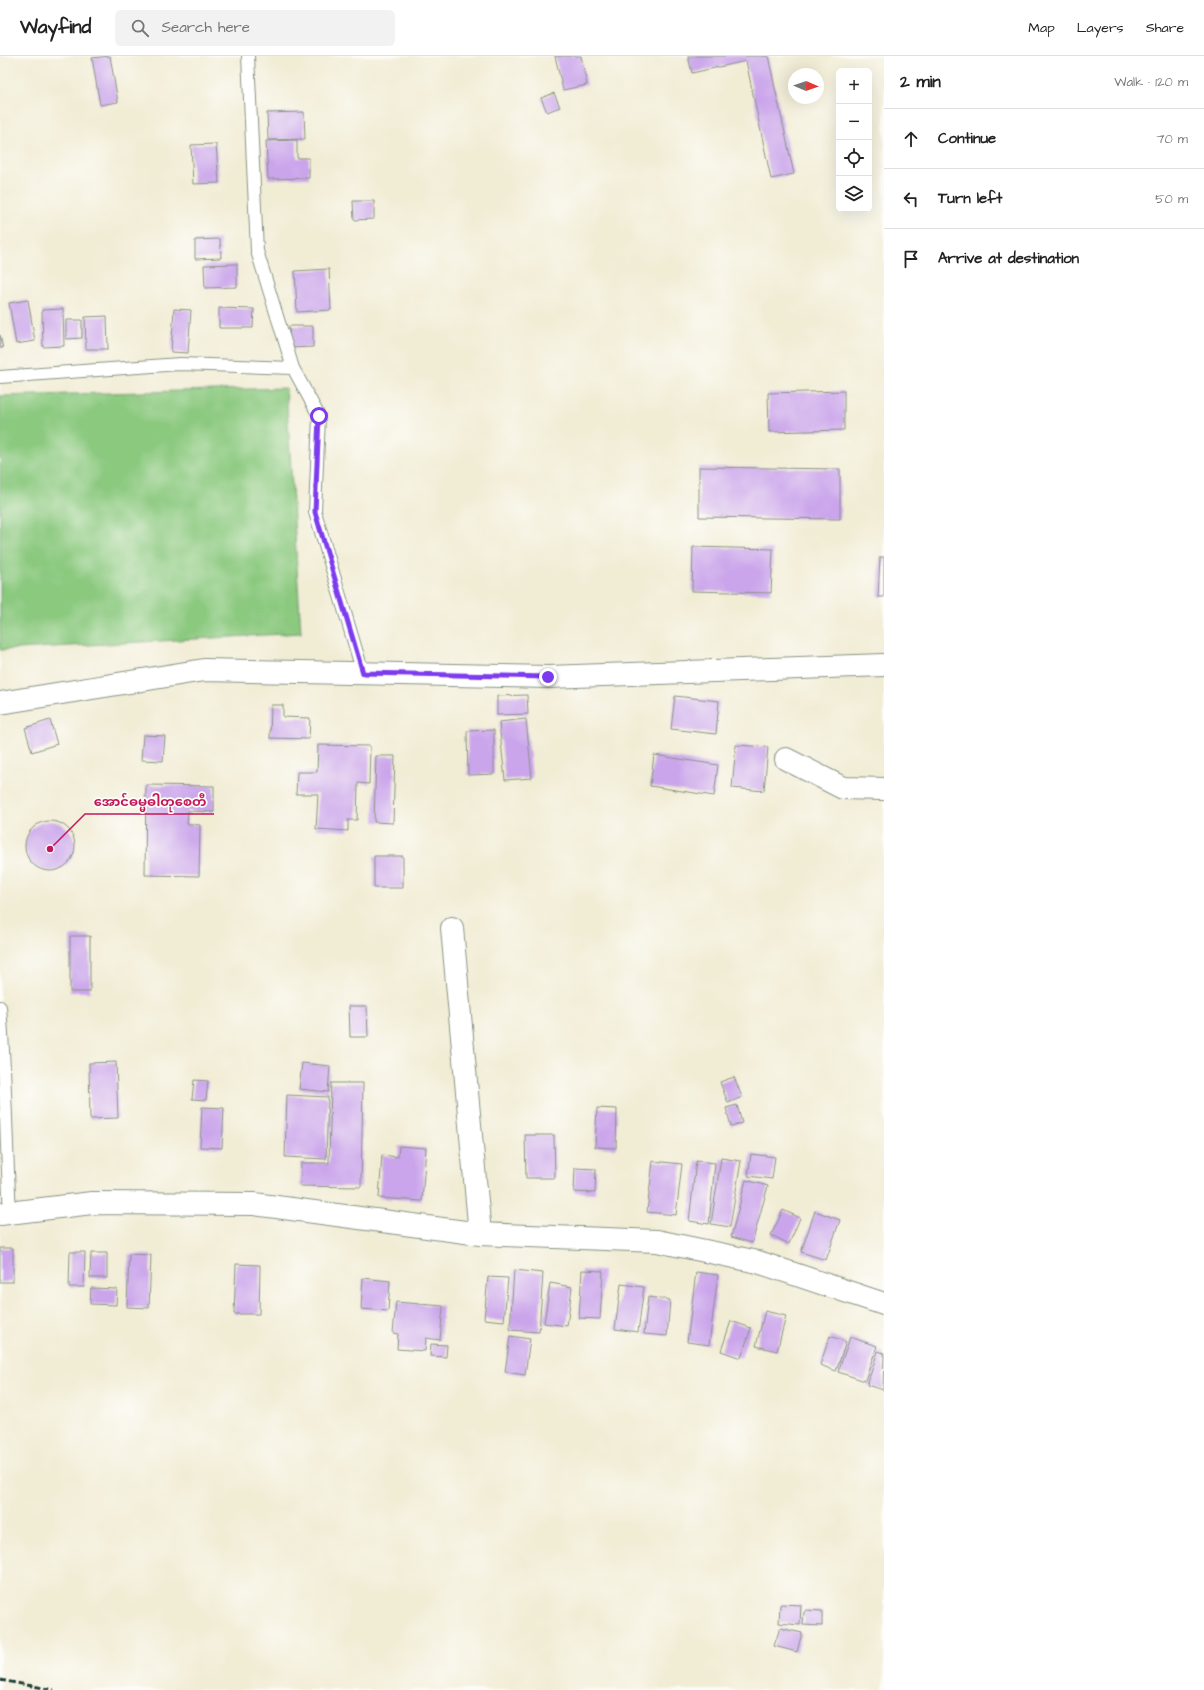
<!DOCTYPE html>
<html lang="en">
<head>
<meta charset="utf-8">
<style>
	body { margin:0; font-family:"Architects Daughter","Noto Sans Myanmar",sans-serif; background:#f2f2f2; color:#222 }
	.controls { position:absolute; right:12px; top:12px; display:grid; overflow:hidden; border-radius:6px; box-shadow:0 4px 16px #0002 }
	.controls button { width:36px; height:36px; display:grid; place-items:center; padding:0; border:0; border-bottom:1px solid #e0e0e0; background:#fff; color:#222; font:20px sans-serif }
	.compass { position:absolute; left:788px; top:12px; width:36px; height:36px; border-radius:50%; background:#fff; box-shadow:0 4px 16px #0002; rotate:92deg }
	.stop { position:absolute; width:12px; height:12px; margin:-9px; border:3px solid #7c3aed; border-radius:50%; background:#fff }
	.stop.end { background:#7c3aed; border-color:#fff; box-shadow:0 1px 4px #0008 }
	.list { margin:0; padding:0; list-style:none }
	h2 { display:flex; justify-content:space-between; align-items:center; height:52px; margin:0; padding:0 16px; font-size:17px }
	h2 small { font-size:13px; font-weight:400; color:#767676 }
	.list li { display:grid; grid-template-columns:26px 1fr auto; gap:12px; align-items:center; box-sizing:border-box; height:60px; padding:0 16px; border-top:1px solid #e0e0e0 }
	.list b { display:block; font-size:15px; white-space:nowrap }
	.list em { font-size:13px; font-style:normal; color:#767676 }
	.icon { flex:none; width:22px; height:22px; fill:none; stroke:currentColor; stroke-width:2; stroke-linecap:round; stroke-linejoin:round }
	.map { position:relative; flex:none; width:884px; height:1634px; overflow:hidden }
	header { display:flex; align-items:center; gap:24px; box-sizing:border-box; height:56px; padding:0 20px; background:#fff; border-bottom:1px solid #e0e0e0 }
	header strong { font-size:19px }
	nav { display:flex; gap:22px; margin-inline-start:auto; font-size:14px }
	.search { width:280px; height:36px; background:#f2f2f2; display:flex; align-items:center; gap:10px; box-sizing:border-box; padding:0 14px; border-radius:6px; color:#767676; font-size:15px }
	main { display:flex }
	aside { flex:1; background:#fff }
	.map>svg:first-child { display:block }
	.green { fill:#8bc97f; stroke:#55835a }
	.building { fill:#caa5eb }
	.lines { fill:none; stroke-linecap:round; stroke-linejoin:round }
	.lane-casing { stroke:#889484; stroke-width:14 }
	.street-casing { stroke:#889484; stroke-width:24 }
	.lane { stroke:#fff; stroke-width:12 }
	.street { stroke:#fff; stroke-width:22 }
	.rail { stroke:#1f3d34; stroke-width:3; stroke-dasharray:6 3; stroke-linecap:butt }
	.route { stroke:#7c3aed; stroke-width:5 }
	.leader { fill:none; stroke:#c2185b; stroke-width:1.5 }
	.callout-dot { fill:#c2185b; stroke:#fdfcf7; stroke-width:1.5 }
	.callout-label { font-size:13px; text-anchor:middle; font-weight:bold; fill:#c2185b; stroke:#fdfcf7; stroke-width:3.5; stroke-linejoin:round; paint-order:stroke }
</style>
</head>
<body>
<header>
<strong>Wayfind</strong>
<div class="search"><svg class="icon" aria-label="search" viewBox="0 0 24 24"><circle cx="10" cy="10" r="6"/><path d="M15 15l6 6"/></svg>Search here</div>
<nav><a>Map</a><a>Layers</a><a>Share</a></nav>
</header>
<main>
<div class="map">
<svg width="884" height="1634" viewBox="0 0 884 1634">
	<rect width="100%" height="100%" fill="#fdfcf7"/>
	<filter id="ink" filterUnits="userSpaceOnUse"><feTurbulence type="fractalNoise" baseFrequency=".025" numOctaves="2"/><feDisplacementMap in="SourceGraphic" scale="8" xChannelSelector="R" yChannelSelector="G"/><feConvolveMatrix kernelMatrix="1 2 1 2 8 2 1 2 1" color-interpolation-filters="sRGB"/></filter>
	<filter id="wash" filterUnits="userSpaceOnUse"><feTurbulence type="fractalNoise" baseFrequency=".012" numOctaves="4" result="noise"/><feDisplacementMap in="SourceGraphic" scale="16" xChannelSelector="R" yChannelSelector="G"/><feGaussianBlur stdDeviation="0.9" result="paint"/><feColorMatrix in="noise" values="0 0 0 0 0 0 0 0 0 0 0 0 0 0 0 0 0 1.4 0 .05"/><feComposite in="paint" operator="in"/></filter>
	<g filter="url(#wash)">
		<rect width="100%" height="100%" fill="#f1ecd4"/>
		<path class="green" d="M 286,332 L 301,577 L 0,594 L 0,340 Z"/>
		<g id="blocks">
			<path class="building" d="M 110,0 L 118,46 L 100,49 L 92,2 Z
				M 555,0 L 581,0 L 587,29 L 563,34 Z
				M 688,0 L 768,0 L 794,118 L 771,123 L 746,5 L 692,17 Z
				M 554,37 L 560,51 L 547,56 L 541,42 Z
				M 304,56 L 305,83 L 268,84 L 267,57 Z
				M 297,84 L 297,102 L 309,102 L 309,122 L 268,123 L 266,85 Z
				M 216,88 L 219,127 L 193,128 L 191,89 Z
				M 353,145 L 374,145 L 374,163 L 354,164 Z
				M 220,183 L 221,202 L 195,203 L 195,184 Z
				M 237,208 L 237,231 L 205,232 L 204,209 Z
				M 329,213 L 331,254 L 297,256 L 295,215 Z
				M 28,244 L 35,285 L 16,288 L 9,247 Z
				M 219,252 L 254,253 L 253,272 L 219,272 Z
				M 63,253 L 64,290 L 43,291 L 42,254 Z
				M 174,253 L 191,254 L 188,297 L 171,296 Z
				M 107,260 L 108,293 L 86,293 L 85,261 Z
				M 66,264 L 82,264 L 82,282 L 66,283 Z
				M 289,270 L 313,270 L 313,291 L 290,292 Z
				M 0,279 L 3,292 L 0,292 Z
				M 844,335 L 844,374 L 769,376 L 768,337 Z
				M 699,411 L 840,413 L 840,463 L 699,461 Z
				M 693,491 L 773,493 L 771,537 L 692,535 Z
				M 880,501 L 884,501 L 884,541 L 878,541 Z
				M 527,639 L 528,658 L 497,659 L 497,640 Z
				M 675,640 L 719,645 L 716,678 L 671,673 Z
				M 271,649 L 283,649 L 283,661 L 310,662 L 309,683 L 270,682 Z
				M 526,663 L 532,722 L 505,724 L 499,666 Z
				M 50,664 L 57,688 L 32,696 L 25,672 Z
				M 494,674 L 494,718 L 468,719 L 467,675 Z
				M 143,679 L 165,680 L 163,705 L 141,704 Z
				M 318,689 L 370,690 L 369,728 L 358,727 L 357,764 L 348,764 L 348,775 L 316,773 L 318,738 L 296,738 L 297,716 L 317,716 Z
				M 736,689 L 768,691 L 764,735 L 732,732 Z
				M 654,699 L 718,709 L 714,740 L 650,730 Z
				M 376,700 L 395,700 L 393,767 L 374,766 Z
				M 146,729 L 214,730 L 214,756 L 188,755 L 187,768 L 200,769 L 199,820 L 145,819 Z
				M25 790a25 25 0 1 1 50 0a25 25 0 1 1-50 0Z
				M 374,800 L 403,800 L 403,832 L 374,832 Z
				M 70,880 L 90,880 L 90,936 L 70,936 Z
				M 349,950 L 367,950 L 368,981 L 350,981 Z
				M 116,1006 L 118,1062 L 90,1063 L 89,1007 Z
				M 302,1007 L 330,1010 L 328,1036 L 299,1033 Z
				M 734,1021 L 742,1041 L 728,1047 L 720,1026 Z
				M 194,1024 L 208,1025 L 206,1044 L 192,1043 Z
				M 331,1027 L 363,1027 L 361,1131 L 300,1130 L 301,1107 L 329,1107 Z
				M 287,1039 L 328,1041 L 326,1103 L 285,1101 Z
				M 737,1049 L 742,1067 L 731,1070 L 726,1052 Z
				M 202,1051 L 224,1052 L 222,1092 L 200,1091 Z
				M 597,1052 L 617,1053 L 616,1092 L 595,1091 Z
				M 525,1079 L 554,1079 L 555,1122 L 526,1122 Z
				M 399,1090 L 426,1092 L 422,1145 L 379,1142 L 382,1099 L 398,1101 Z
				M 751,1098 L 775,1101 L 772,1123 L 748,1120 Z
				M 721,1102 L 741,1105 L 730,1171 L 711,1168 Z
				M 653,1105 L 682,1108 L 676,1159 L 647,1156 Z
				M 696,1105 L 715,1107 L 709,1168 L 689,1165 Z
				M 575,1112 L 596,1113 L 595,1137 L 574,1136 Z
				M 746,1124 L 768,1130 L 752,1187 L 731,1181 Z
				M 783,1154 L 800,1162 L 789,1188 L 771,1179 Z
				M 815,1155 L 840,1164 L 826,1204 L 801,1196 Z
				M 0,1192 L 13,1192 L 13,1226 L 0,1226 Z
				M 70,1196 L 85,1196 L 84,1231 L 69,1231 Z
				M 91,1197 L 107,1197 L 107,1222 L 90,1222 Z
				M 129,1198 L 151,1199 L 149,1252 L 127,1251 Z
				M 236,1208 L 260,1209 L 259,1258 L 234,1258 Z
				M 514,1214 L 543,1217 L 539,1276 L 510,1274 Z
				M 582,1214 L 603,1215 L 600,1263 L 579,1262 Z
				M 696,1216 L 718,1219 L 709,1289 L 687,1286 Z
				M 488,1221 L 508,1222 L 504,1265 L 484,1263 Z
				M 363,1222 L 390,1225 L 388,1255 L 361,1253 Z
				M 550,1227 L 572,1231 L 567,1270 L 544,1267 Z
				M 621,1228 L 644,1231 L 638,1276 L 615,1273 Z
				M 91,1232 L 117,1233 L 116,1249 L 90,1248 Z
				M 648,1241 L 670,1244 L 667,1280 L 644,1278 Z
				M 396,1246 L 443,1250 L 440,1284 L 426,1282 L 425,1295 L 397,1293 L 398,1278 L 393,1277 Z
				M 765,1255 L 786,1260 L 777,1295 L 756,1290 Z
				M 731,1265 L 751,1272 L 741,1302 L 721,1295 Z
				M 510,1280 L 530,1283 L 525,1319 L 505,1316 Z
				M 830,1280 L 846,1286 L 836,1315 L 820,1309 Z
				M 850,1281 L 877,1290 L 865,1325 L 838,1316 Z
				M 431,1288 L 447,1289 L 446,1301 L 430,1300 Z
				M 878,1295 L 884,1297 L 883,1334 L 867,1329 Z
				M 781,1548 L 801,1549 L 800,1569 L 779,1567 L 780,1549 Z
				M 806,1554 L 822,1555 L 822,1570 L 803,1569 L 804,1556 L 806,1556 Z
				M 780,1572 L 802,1577 L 797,1596 L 774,1590 Z"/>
		</g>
	</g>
	<g filter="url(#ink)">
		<use href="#blocks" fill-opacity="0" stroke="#889484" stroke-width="1"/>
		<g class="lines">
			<defs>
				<path id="lane" d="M 248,0 L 257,195 L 293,312 L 319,360 L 315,456 L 363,617
					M 0,321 L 180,308 L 293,312
					M 0,951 C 6,1019 6,1088 10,1157"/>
				<path id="street" d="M 0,647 L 204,614 L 548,621 L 884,609
					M 786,703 L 843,732 L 884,733
					M 452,872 L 480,1178
					M 0,1158 L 92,1147 L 254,1148 L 480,1178 L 657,1185 L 758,1206 L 884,1248"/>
			</defs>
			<use href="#lane" class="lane-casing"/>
			<use href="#street" class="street-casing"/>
			<use href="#lane" class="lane"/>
			<use href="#street" class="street"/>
			<path class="rail" d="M 0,1624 L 54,1634"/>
		</g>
	</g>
	<g class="lines" filter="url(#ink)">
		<path class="route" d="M 319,360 L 315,456 L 363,617 L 548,621"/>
	</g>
	<path class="leader" d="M50 793L85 758H214"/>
	<circle class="callout-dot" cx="50" cy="793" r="4"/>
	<g class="callout-label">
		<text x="150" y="750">အောင်ဓမ္မဓါတုစေတီ</text>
	</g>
</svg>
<div class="controls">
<button>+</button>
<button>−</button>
<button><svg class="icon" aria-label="locate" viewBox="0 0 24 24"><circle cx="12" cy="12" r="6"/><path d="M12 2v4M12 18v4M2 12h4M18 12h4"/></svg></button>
<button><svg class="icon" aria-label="layers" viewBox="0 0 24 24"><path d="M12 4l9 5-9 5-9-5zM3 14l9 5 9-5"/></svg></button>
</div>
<svg class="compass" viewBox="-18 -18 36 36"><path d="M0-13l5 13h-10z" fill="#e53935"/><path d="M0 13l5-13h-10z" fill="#767676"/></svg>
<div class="stop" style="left:319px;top:360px"></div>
<div class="stop end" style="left:548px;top:621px"></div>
</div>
<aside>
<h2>2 min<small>Walk · 120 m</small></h2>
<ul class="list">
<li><svg class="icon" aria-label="ahead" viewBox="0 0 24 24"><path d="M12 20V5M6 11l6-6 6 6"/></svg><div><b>Continue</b></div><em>70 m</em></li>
<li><svg class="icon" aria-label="left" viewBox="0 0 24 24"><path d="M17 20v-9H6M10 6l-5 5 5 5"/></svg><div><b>Turn left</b></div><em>50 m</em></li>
<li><svg class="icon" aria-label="arrive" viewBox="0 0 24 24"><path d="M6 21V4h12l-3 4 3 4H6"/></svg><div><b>Arrive at destination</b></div></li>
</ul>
</aside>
</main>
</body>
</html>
